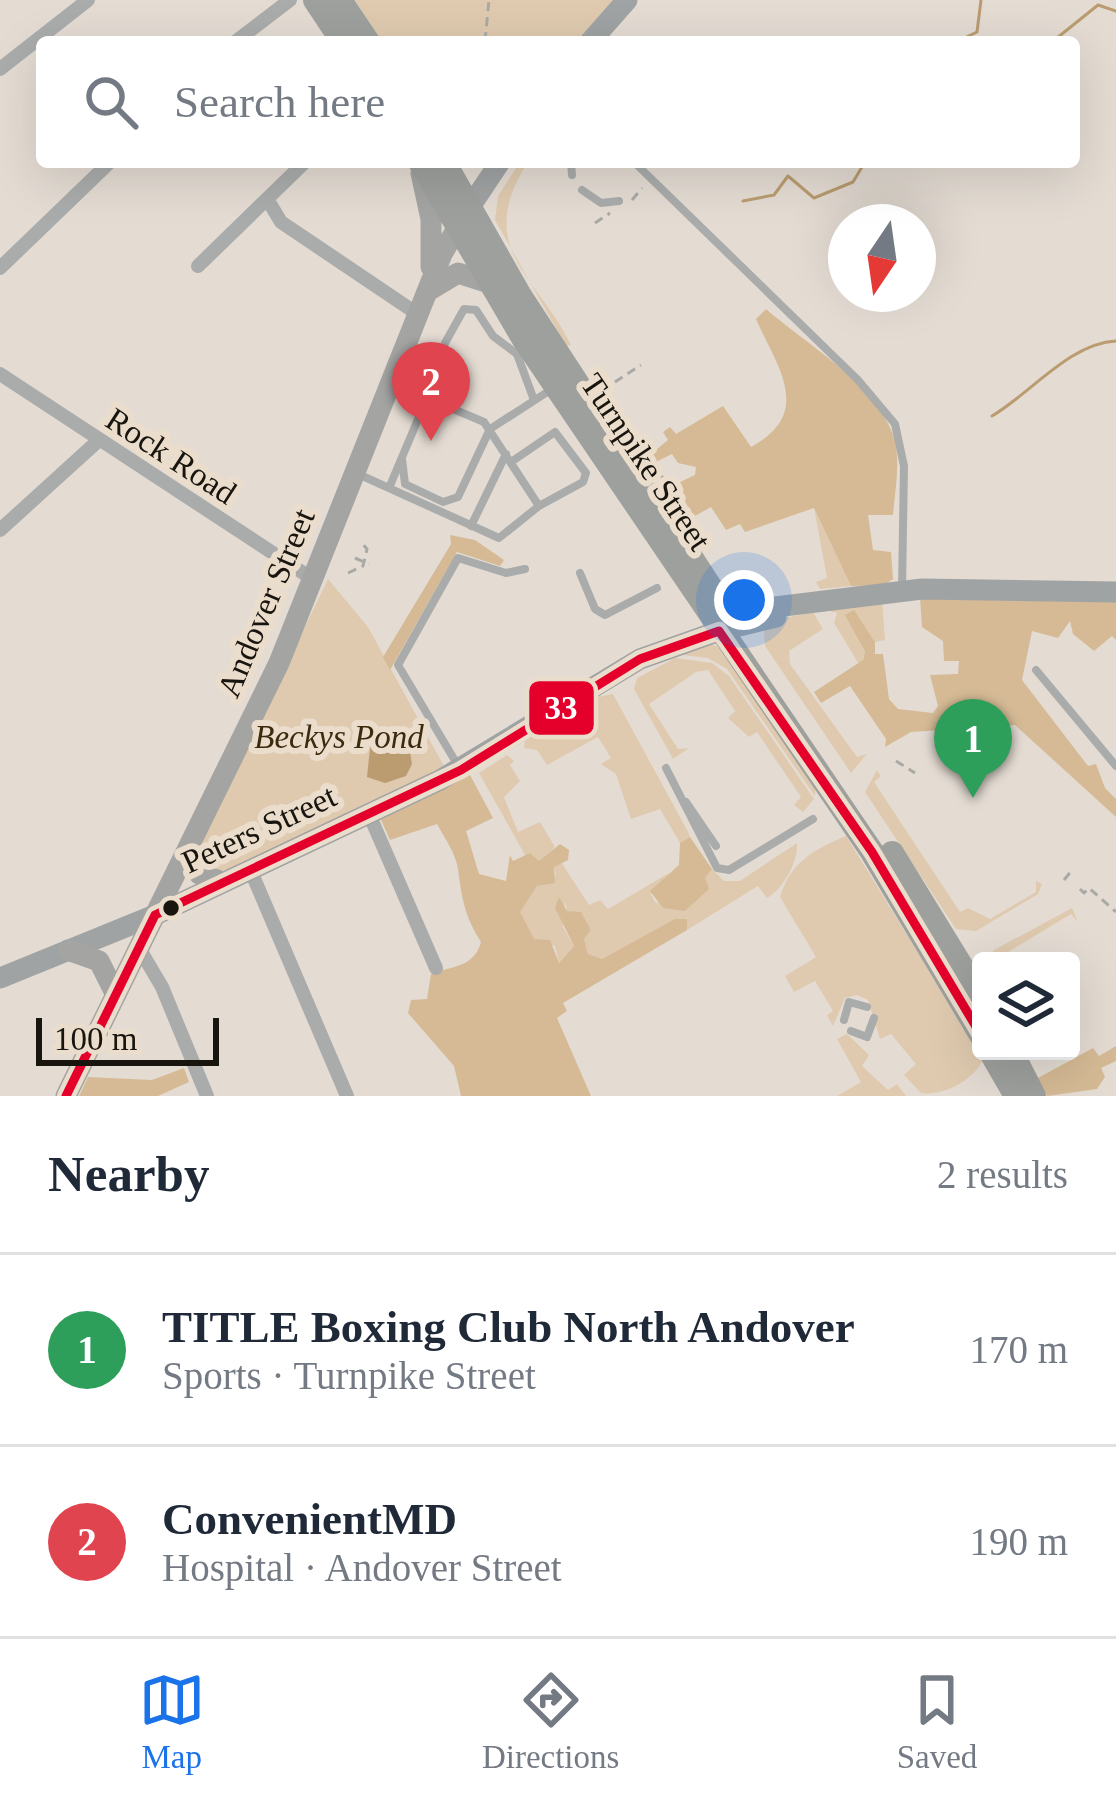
<!DOCTYPE html>
<html lang="en">
<head>
<meta charset="utf-8">
<style>
	body { margin:0; font-family:"Times New Roman",serif; background:#f6f6f7; color:#1f2937 }
	.controls { position:absolute; right:36px; bottom:36px; display:grid; overflow:hidden; border-radius:12px; box-shadow:0 12px 48px #0002 }
	.controls button { width:108px; height:108px; display:grid; place-items:center; padding:0; border:0; border-bottom:3px solid #e0e1e3; background:#fff; color:#1f2937; font:60px sans-serif }
	.compass { position:absolute; left:828px; top:204px; width:108px; height:108px; border-radius:50%; background:#fff; box-shadow:0 12px 48px #0002; rotate:193deg }
	.scale { position:absolute; left:36px; bottom:30px; width:183px; box-sizing:border-box; padding-left:12px; border:6px solid #18140e; border-top:0; font-size:33px; line-height:42px; white-space:nowrap; color:#18140e; -webkit-text-stroke:9px #ebddcc; paint-order:stroke }
	.you { position:absolute; left:744px; top:600px; width:42px; height:42px; margin:-30px; border:9px solid #fff; border-radius:50%; background:#1a73e8; box-shadow:0 0 0 18px #1a73e833 }
	.badge { display:grid; place-items:center; width:78px; height:78px; border-radius:50%; background:#1a73e8; color:#fff; font-size:39px; font-weight:700 }
	.pin { position:absolute; translate:-50% -99px; filter:drop-shadow(0 3px 6px #0008) }
	.pin::after { content:''; position:absolute; top:63px; width:42px; height:36px; background:inherit; clip-path:polygon(0 0,100% 0,50% 100%) }
	.list { margin:0; padding:0; list-style:none }
	h2 { display:flex; justify-content:space-between; align-items:center; height:156px; margin:0; padding:0 48px; font-size:51px }
	h2 small { font-size:39px; font-weight:400; color:#747a83 }
	.list li { display:grid; grid-template-columns:78px 1fr auto; gap:36px; align-items:center; box-sizing:border-box; height:192px; padding:0 48px; border-top:3px solid #e0e1e3 }
	.list b { display:block; font-size:45px; white-space:nowrap }
	.list p { margin:0; font-size:39px; white-space:nowrap; color:#747a83 }
	.list em { font-size:39px; font-style:normal; color:#747a83 }
	.icon { flex:none; width:66px; height:66px; fill:none; stroke:currentColor; stroke-width:2; stroke-linecap:round; stroke-linejoin:round }
	.map { position:relative; flex:none; width:1116px; height:1096px; overflow:hidden }
	.search { position:absolute; background:#fff; box-shadow:0 12px 48px #0002; left:36px; right:36px; top:36px; height:132px; display:flex; align-items:center; gap:30px; box-sizing:border-box; padding:0 42px; border-radius:12px; color:#747a83; font-size:45px }
	.sheet { height:540px; background:#fff }
	nav { display:flex; justify-content:space-around; align-items:center; box-sizing:border-box; height:168px; border-top:3px solid #e0e1e3; background:#fff; font-size:33px; color:#747a83 }
	nav a { display:grid; justify-items:center; gap:6px }
	nav .on { color:#1a73e8 }
	.map>svg:first-child { display:block }
	.green { fill:#dfcaaf }
	.forest { fill:#d5ba95 }
	.water { fill:#ba9c70 }
	.lines { fill:none; stroke-linecap:round; stroke-linejoin:round }
	.stream { stroke:#ba9c70; stroke-width:3 }
	.path { stroke:#a9a9a6; stroke-width:3; stroke-dasharray:9 6; stroke-linecap:butt }
	.lane { stroke:#aaacac; stroke-width:8 }
	.street { stroke:#aaacac; stroke-width:14 }
	.secondary { stroke:#a0a3a3; stroke-width:21 }
	.primary { stroke:#a4a5a3; stroke-width:21 }
	.highway { stroke:#9ea09e; stroke-width:24 }
	.bus-1-casing { stroke:#ebddcc; stroke-width:18 }
	.bus-1 { stroke:#e4002b; stroke-width:9 }
	.bus-dot { fill:#18140e; stroke:#ebddcc; stroke-width:4.5 }
	.labels { text-anchor:middle; dominant-baseline:central; stroke-width:12; stroke-linejoin:round; paint-order:stroke }
	.street-label { font-size:33px; fill:#18140e; stroke:#ebddcc }
	.park-label { font-size:33px; font-style:italic; fill:#3c2a0f; stroke:#ebddcc }
	.line-badge { stroke:#ebddcc; stroke-width:4.5 }
	.badge-label { font-size:33px; text-anchor:middle; font-weight:bold; fill:#fff }
</style>
</head>
<body>
<div class="map">
<svg width="1116" height="1096" viewBox="0 0 1116 1096">
	<rect width="100%" height="100%" fill="#e4dcd3"/>
	<path class="green" d="M 355,0 L 614,0 L 576,42 L 382,42 Z
		M 520,162 L 528,162 C 472,249 539,277 571,345 L 566,346 L 495,220 L 498,196 Z
		M 814,508 L 851,586 L 820,589 L 816,582 L 827,578 Z
		M 328,579 L 368,627 L 445,768 L 233,869 L 211,872 L 197,854 L 199,846 Z
		M 882,600 L 885,640 L 875,642 L 854,611 L 846,615 L 865,653 L 860,666 L 834,623 L 837,613 L 826,610 Z
		M 813,612 L 823,629 L 789,651 L 790,664 L 857,757 L 867,754 L 851,773 L 765,646 L 764,630 L 776,620 Z
		M 706,642 L 723,649 L 815,787 L 815,796 L 727,669 L 708,658 L 675,654 Z
		M 675,658 L 712,663 L 729,676 L 814,799 L 803,812 L 794,805 L 801,797 L 757,732 L 749,737 L 728,718 L 735,711 L 708,670 L 696,672 L 649,704 L 678,749 L 689,748 L 673,759 L 634,689 L 637,678 Z
		M 613,694 L 687,830 L 690,837 L 680,843 L 660,809 L 631,819 L 616,774 L 601,764 L 611,758 L 598,737 L 547,765 L 537,750 L 524,748 L 525,741 L 598,697 Z
		M 507,755 L 514,761 L 510,765 L 520,781 L 504,797 L 518,832 L 540,822 L 555,847 L 539,862 L 525,855 L 479,773 Z
		M 877,770 L 881,776 L 874,782 L 960,912 L 968,908 L 990,919 L 1036,892 L 1036,881 L 1042,884 L 1038,894 L 976,931 L 956,929 L 865,792 Z
		M 846,836 L 978,1050 L 982,1061 C 973,1081 943,1096 921,1093 L 904,1075 L 916,1064 L 891,1034 L 880,1039 L 868,1000 L 857,995 L 845,998 L 833,1026 L 827,1015 L 833,1011 L 815,981 L 794,992 L 785,976 L 816,957 L 780,897 C 791,861 815,849 846,836 Z
		M 797,843 C 799,860 783,890 767,898 L 758,886 L 687,930 L 687,918 L 602,959 L 588,954 L 583,939 L 591,930 L 581,913 L 567,911 L 565,901 L 563,927 L 574,946 L 559,963 L 555,946 L 534,940 L 519,912 L 537,886 L 556,876 L 554,867 L 561,862 L 589,905 L 600,900 L 608,909 L 669,873 L 651,894 L 655,902 L 685,911 L 708,889 L 705,878 L 712,869 L 724,881 L 740,881 Z
		M 1072,908 L 1078,922 L 1071,914 L 1008,952 L 1011,961 L 986,960 L 994,950 Z
		M 847,1034 L 869,1055 L 862,1066 L 888,1090 L 897,1084 L 906,1096 L 837,1096 L 861,1082 L 837,1039 Z"/>
	<path class="forest" d="M 766,309 C 805,343 872,382 892,432 C 902,458 895,489 893,515 L 868,515 L 873,550 L 891,552 L 893,579 L 884,585 L 851,586 L 814,508 L 745,532 L 740,524 L 726,530 L 711,507 L 684,522 L 673,506 L 680,500 L 676,484 L 695,475 L 696,467 L 678,463 L 672,454 L 650,465 L 646,458 L 668,440 L 663,432 L 670,427 L 676,434 L 723,406 L 751,447 C 816,412 775,364 756,319 Z
		M 450,535 L 475,540 L 504,560 L 500,566 L 457,552 L 390,670 L 383,657 L 451,544 Z
		M 920,598 L 1116,602 L 1116,640 L 1112,636 L 1094,651 L 1073,634 L 1070,621 L 1058,638 L 1032,631 L 1022,680 L 1088,766 L 1096,764 L 1105,788 L 1116,799 L 1116,817 L 1015,725 L 911,732 L 885,747 L 886,739 L 850,686 L 821,703 L 814,692 L 863,660 L 865,652 L 845,615 L 854,610 L 875,642 L 875,654 L 883,654 L 889,699 L 898,709 L 933,713 L 938,706 L 930,675 L 958,674 L 959,661 L 944,661 L 943,641 L 922,627 Z
		M 470,775 L 493,818 L 466,831 L 479,874 L 506,881 L 510,855 L 513,861 L 530,853 L 539,861 L 560,844 L 569,850 L 568,860 L 554,867 L 555,883 L 537,886 L 520,912 L 534,939 L 550,940 L 559,963 L 574,946 L 555,908 L 559,897 L 567,911 L 581,912 L 591,930 L 584,939 L 588,954 L 602,959 L 675,919 L 687,919 L 687,930 L 563,1003 L 567,1011 L 557,1018 L 591,1096 L 461,1096 L 454,1066 L 408,1013 L 411,1000 L 427,999 L 431,974 C 451,966 474,968 481,942 C 464,915 462,898 458,869 C 456,854 444,837 437,824 L 390,840 L 381,820 L 398,803 Z
		M 690,837 L 712,869 L 705,878 L 709,889 L 685,911 L 663,908 L 650,891 L 679,865 L 680,843 Z
		M 1116,1046 L 1116,1061 L 1101,1068 L 1105,1077 L 1097,1089 L 1047,1096 L 1038,1078 L 1093,1048 L 1099,1056 Z
		M 184,1068 L 189,1082 L 158,1096 L 79,1096 L 88,1077 L 152,1080 Z"/>
	<path class="water" d="M 387,730 L 408,739 L 412,764 L 406,776 L 385,783 L 367,777 L 371,739 Z"/>
	<g class="lines">
		<path class="stream" d="M 956,42 L 977,32 L 981,0
			M 1052,42 L 1098,5 L 1116,11
			M 743,201 L 774,195 L 788,176 L 814,198 L 853,182 L 865,162
			M 992,416 C 1030,394 1070,343 1116,341"/>
		<path class="path" d="M 485,41 L 489,0
			M 479,42 L 488,42
			M 632,200 L 642,188
			M 595,223 L 610,213
			M 615,382 L 641,365
			M 657,475 L 675,482
			M 355,558 L 369,564
			M 348,573 L 363,566 L 367,549 L 361,542
			M 896,761 L 915,773
			M 1064,880 L 1073,869
			M 1080,889 L 1084,893 L 1089,888 L 1116,912"/>
		<path class="lane" d="M 571,162 L 572,175
			M 634,162 L 858,380 L 895,424 L 904,466 L 902,590
			M 582,190 L 601,203 L 619,201
			M 433,400 L 445,343 L 464,309 L 476,310 L 493,336 L 517,354 L 534,400
			M 402,459 L 405,484 L 443,502 L 458,497 L 490,429 L 552,389
			M 511,462 L 555,432 L 586,473 L 583,482 L 539,506
			M 358,474 L 499,538 L 539,506 L 484,422 L 394,384
			M 389,488 L 427,398
			M 471,526 L 506,454
			M 580,573 L 595,609 L 605,615 L 657,588
			M 1036,670 L 1116,766
			M 457,764 L 398,665 L 458,558 L 506,573 L 525,569
			M 666,768 L 717,868 L 729,870 L 813,819
			M 686,802 L 716,846
			M 844,1020 L 849,1002 L 867,1007
			M 851,1031 L 867,1037 L 874,1018"/>
		<path class="street" d="M 235,42 L 290,0
			M 0,69 L 88,0
			M 269,202 L 281,222 L 419,315
			M 198,266 L 305,162
			M 0,268 L 110,162
			M 0,374 L 314,580
			M 0,530 L 99,440
			M 369,814 L 436,968
			M 250,869 L 347,1096
			M 139,948 L 162,987 L 207,1096"/>
		<path class="secondary" d="M 590,42 L 627,0
			M 470,207 L 500,162
			M 727,613 L 922,589 L 1116,592
			M 735,627 L 776,617
			M 0,978 L 155,915 L 440,780 L 640,659 L 719,631"/>
		<path class="primary" d="M 421,173 L 431,219 L 431,267
			M 428,291 L 458,273 L 489,283
			M 186,852 L 199,874 L 223,882
			M 68,950 L 99,961 L 116,995
			M 66,1096 L 279,663 L 442,254 L 463,218"/>
		<path class="highway" d="M 315,0 L 343,42
			M 340,0 L 368,42
			M 420,162 L 523,338 L 872,852 L 981,1035
			M 444,162 L 519,294 L 717,597
			M 892,853 L 981,998
			M 990,1051 L 1016,1096
			M 1011,1051 L 1034,1096"/>
		<defs>
			<path id="bus-1" d="M 66,1096 L 155,915 L 461,770 L 640,659 L 719,631 L 872,852 L 981,1035"/>
		</defs>
		<use href="#bus-1" class="bus-1-casing"/>
		<use href="#bus-1" class="bus-1"/>
	</g>
	<circle class="bus-dot" cx="171" cy="908" r="10"/>
	<g class="labels">
		<g class="street-label">
			<text transform="translate(171 456) rotate(33)">Rock Road</text>
			<text transform="translate(646 462) rotate(56)">Turnpike Street</text>
			<text transform="translate(266 603) rotate(-67)">Andover Street</text>
			<text transform="translate(259 829) rotate(-25)">Peters Street</text>
		</g>
		<g class="park-label">
			<text x="339" y="737">Beckys Pond</text>
		</g>
	</g>
	<rect class="line-badge" x="527" y="679" width="69" height="58" rx="12" fill="#e4002b"/>
	<g class="badge-label">
		<text x="561" y="719">33</text>
	</g>
</svg>
<div class="controls">
<button><svg class="icon" aria-label="layers" viewBox="0 0 24 24"><path d="M12 4l9 5-9 5-9-5zM3 14l9 5 9-5"/></svg></button>
</div>
<svg class="compass" viewBox="-18 -18 36 36"><path d="M0-13l5 13h-10z" fill="#e53935"/><path d="M0 13l5-13h-10z" fill="#747a83"/></svg>
<div class="scale">100 m</div>
<div class="you"></div>
<div class="pin badge" style="left:973px;top:798px;background:#2e9e5b">1</div>
<div class="pin badge" style="left:431px;top:441px;background:#e0444e">2</div>
<div class="search"><svg class="icon" aria-label="search" viewBox="0 0 24 24"><circle cx="10" cy="10" r="6"/><path d="M15 15l6 6"/></svg>Search here</div>
</div>
<section class="sheet">
<h2>Nearby<small>2 results</small></h2>
<ul class="list">
<li><span class="badge" style="background:#2e9e5b">1</span><div><b>TITLE Boxing Club North Andover</b><p>Sports · Turnpike Street</p></div><em>170 m</em></li>
<li><span class="badge" style="background:#e0444e">2</span><div><b>ConvenientMD</b><p>Hospital · Andover Street</p></div><em>190 m</em></li>
</ul>
</section>
<nav>
<a class="on"><svg class="icon" aria-label="map" viewBox="0 0 24 24"><path d="M3 6l6-2 6 2 6-2v14l-6 2-6-2-6 2zM9 4v14M15 6v14"/></svg>Map</a>
<a><svg class="icon" aria-label="directions" viewBox="0 0 24 24"><path d="M12 3l9 9-9 9-9-9zM9 14v-3h6M13 9l2 2-2 2"/></svg>Directions</a>
<a><svg class="icon" aria-label="saved" viewBox="0 0 24 24"><path d="M7 4h10v16l-5-4-5 4z"/></svg>Saved</a>
</nav>
</body>
</html>
